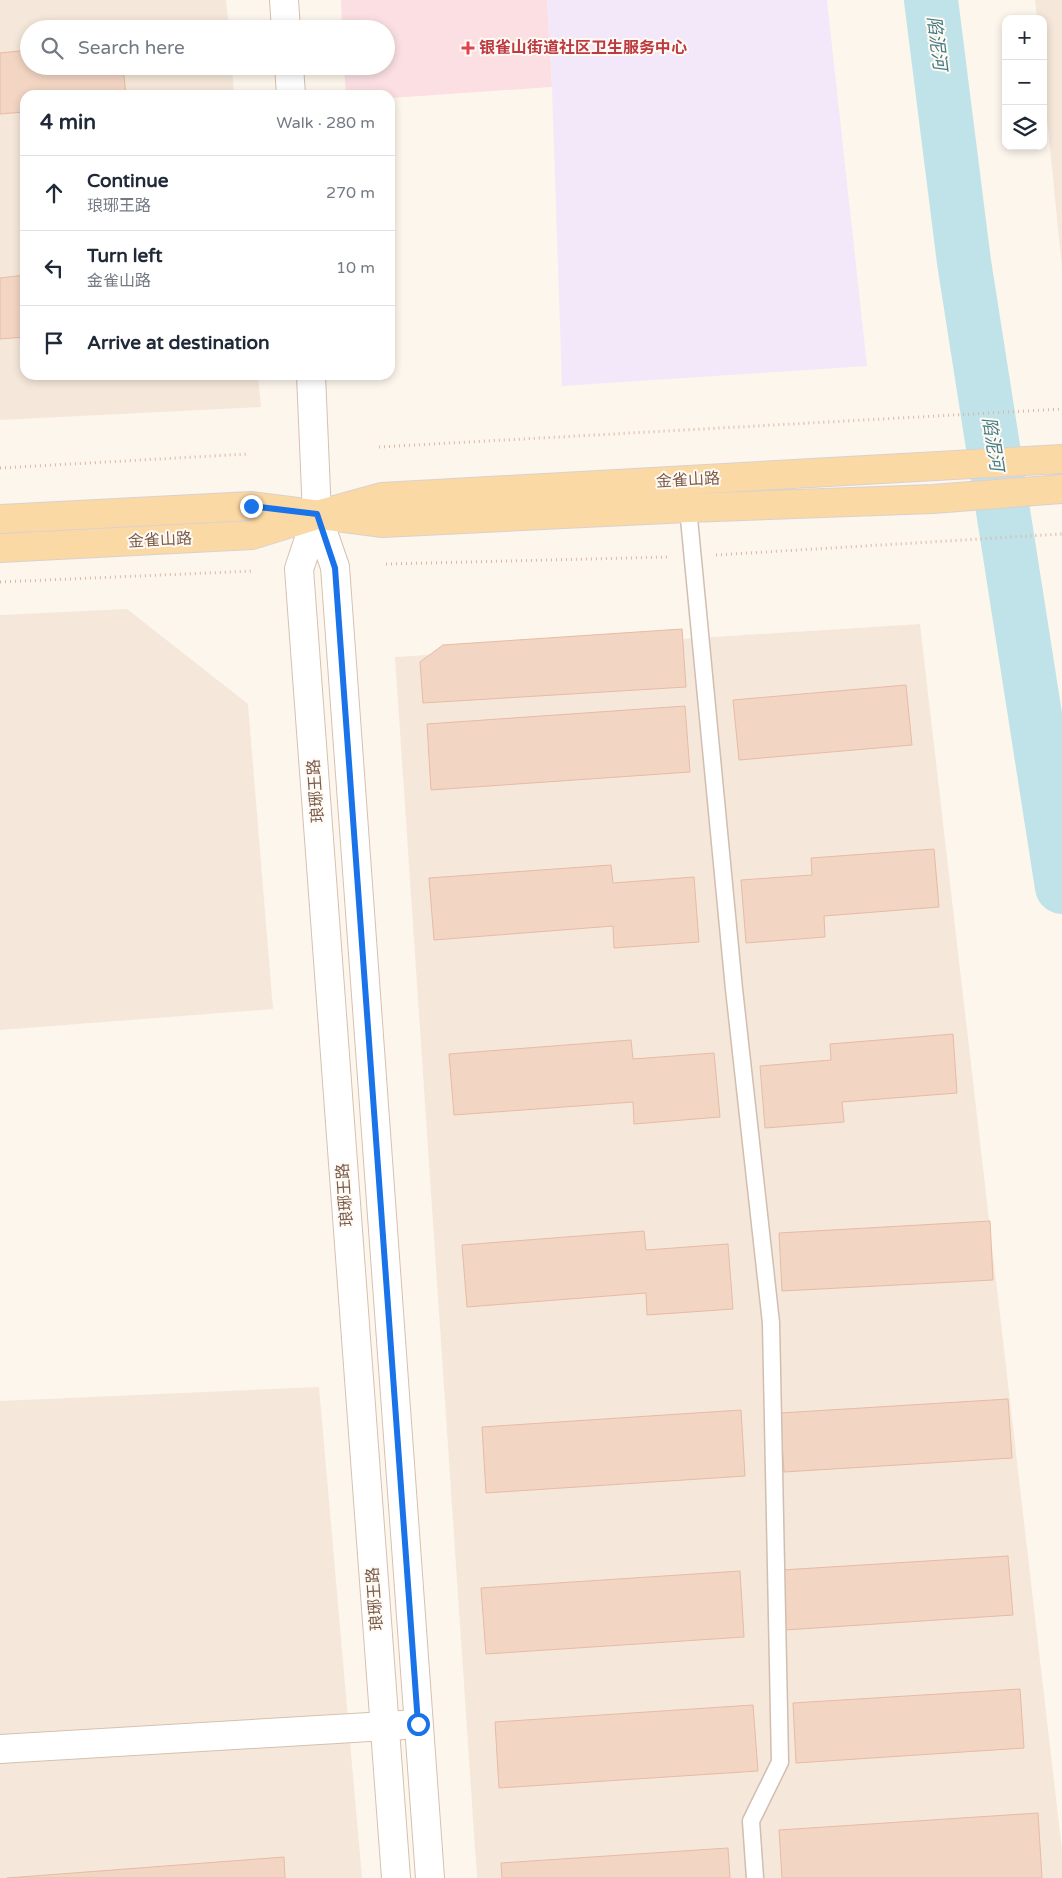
<!DOCTYPE html>
<html lang="en">
<head>
<meta charset="utf-8">
<style>
	body { margin:0; font-family:"Varela Round","Noto Sans SC",sans-serif; background:#f2f2f3; color:#1f2937 }
	.controls { position:absolute; right:15px; top:15px; display:grid; overflow:hidden; border-radius:10px; box-shadow:0 2px 8px #0003 }
	.controls button { width:45px; height:45px; display:grid; place-items:center; padding:0; border:0; border-bottom:1px solid #e0e1e3; background:#fff; color:#1f2937; font:25px sans-serif }
	.stop { position:absolute; width:15px; height:15px; margin:-11px; border:4px solid #1a73e8; border-radius:50%; background:#fff }
	.stop.end { background:#1a73e8; border-color:#fff; box-shadow:0 1px 5px #0008 }
	.list { margin:0; padding:0; list-style:none }
	h2 { display:flex; justify-content:space-between; align-items:center; height:65px; margin:0; padding:0 20px; font-size:21px }
	h2 small { font-size:16px; font-weight:400; color:#747a83 }
	.list li { display:grid; grid-template-columns:32px 1fr auto; gap:15px; align-items:center; box-sizing:border-box; height:75px; padding:0 20px; border-top:1px solid #e0e1e3 }
	.list b { display:block; font-size:19px; white-space:nowrap }
	.list p { margin:0; font-size:16px; white-space:nowrap; color:#747a83 }
	.list em { font-size:16px; font-style:normal; color:#747a83 }
	.icon { flex:none; width:28px; height:28px; fill:none; stroke:currentColor; stroke-width:2; stroke-linecap:round; stroke-linejoin:round }
	.map { position:relative; flex:none; width:1062px; height:1878px; overflow:hidden }
	.search { position:absolute; background:#fff; box-shadow:0 2px 8px #0003; left:20px; top:20px; width:375px; height:55px; display:flex; align-items:center; gap:12px; box-sizing:border-box; padding:0 18px; border-radius:28px; color:#747a83; font-size:19px }
	.panel { position:absolute; background:#fff; box-shadow:0 2px 8px #0003; left:20px; top:90px; width:375px; height:290px; border-radius:15px }
	.map>svg:first-child { display:block }
	.residential { fill:#f5e8da }
	.education { fill:#f3e8fa }
	.medical { fill:#fbdfe3 }
	.lines { fill:none; stroke-linecap:round; stroke-linejoin:round }
	.river { stroke:#bfe3e8; stroke-width:54 }
	.building { fill:#f3d5c3; stroke:#e6bba3 }
	.lane-casing { stroke:#d1beb0; stroke-width:19 }
	.secondary-casing { stroke:#d6c0b0; stroke-width:30 }
	.primary-casing { stroke:#dad1cd; stroke-width:30 }
	.path { stroke:#d9b8a5; stroke-width:3; stroke-dasharray:1 4; stroke-linecap:butt }
	.lane { stroke:#fff; stroke-width:16 }
	.secondary { stroke:#fff; stroke-width:28 }
	.primary { stroke:#fbd9a5; stroke-width:28 }
	.route { stroke:#1a73e8; stroke-width:6 }
	.health-dot { fill:#e0444e; stroke:#fffaf3; stroke-width:2 }
	.labels { text-anchor:middle; dominant-baseline:central; stroke-width:4; stroke-linejoin:round; paint-order:stroke }
	.health-label { font-size:16px; font-weight:bold; fill:#be3a42; stroke:#fffaf3; text-anchor:start }
	.street-label { font-size:16px; fill:#7a5c4d; stroke:#fffaf3 }
	.water-label { font-size:18px; font-style:italic; fill:#437c86; stroke:#fffaf3 }
</style>
</head>
<body>
<div class="map">
<svg width="1062" height="1878" viewBox="0 0 1062 1878">
	<rect width="100%" height="100%" fill="#fdf6ec"/>
	<path class="residential" d="M 0,0 L 226,0 L 229,29 L 29,29 L 29,66 L 232,66 L 234,95 L 25,95 L 25,375 L 258,375 L 261,407 L 0,420 Z
		M 1035,0 L 1062,0 L 1062,268 L 1043,79 L 1043,19 L 1037,19 Z
		M 127,609 L 248,704 L 273,1009 L 0,1030 L 0,615 Z
		M 920,624 L 1062,1850 L 1062,1878 L 477,1878 L 395,657 Z
		M 319,1387 L 362,1878 L 0,1878 L 0,1401 Z"/>
	<path class="education" d="M 547,0 L 827,0 L 867,366 L 562,386 L 552,87 Z"/>
	<path class="medical" d="M 341,0 L 547,0 L 552,87 L 390,98 L 390,95 L 346,95 L 344,66 L 386,66 L 386,29 L 342,29 Z"/>
	<g class="lines">
		<path class="river" d="M 931,0 L 964,262 L 1062,887"/>
	</g>
	<path class="building" d="M 29,50 L 29,66 L 123,66 L 126,95 L 25,95 L 25,112 L 0,114 L 0,53 Z
		M 25,275 L 25,337 L 0,339 L 0,278 Z
		M 682,629 L 686,687 L 423,703 L 420,662 L 443,645 Z
		M 906,685 L 912,745 L 739,760 L 733,700 Z
		M 685,706 L 690,772 L 431,790 L 427,724 Z
		M 934,849 L 939,907 L 824,916 L 825,937 L 746,943 L 741,880 L 812,875 L 811,858 Z
		M 611,865 L 613,883 L 694,877 L 699,942 L 614,948 L 613,926 L 434,940 L 429,878 Z
		M 953,1034 L 957,1093 L 842,1102 L 844,1122 L 765,1128 L 760,1066 L 831,1060 L 830,1044 Z
		M 631,1040 L 633,1059 L 714,1053 L 720,1117 L 634,1124 L 633,1102 L 454,1115 L 449,1054 Z
		M 990,1221 L 993,1280 L 782,1291 L 779,1233 Z
		M 644,1231 L 646,1250 L 728,1244 L 733,1309 L 647,1315 L 646,1293 L 467,1307 L 462,1245 Z
		M 1008,1399 L 1012,1458 L 784,1472 L 780,1413 Z
		M 741,1410 L 745,1476 L 486,1493 L 482,1427 Z
		M 1008,1556 L 1013,1615 L 785,1630 L 781,1570 Z
		M 740,1571 L 744,1637 L 486,1654 L 481,1588 Z
		M 1020,1689 L 1024,1748 L 796,1763 L 793,1703 Z
		M 753,1705 L 758,1771 L 499,1788 L 495,1722 Z
		M 1038,1813 L 1042,1878 L 782,1878 L 779,1830 Z
		M 728,1848 L 730,1878 L 502,1878 L 501,1863 Z
		M 284,1857 L 285,1878 L 7,1878 Z"/>
	<g class="lines">
		<defs>
			<path id="lane" d="M 688,508 L 734,989 L 771,1323 L 780,1762 L 751,1821 L 755,1878"/>
			<path id="secondary" d="M 284,0 L 286,29
				M 289,66 L 291,95
				M 311,375 L 317,515 L 335,567 L 430,1878
				M 317,515 L 299,569 L 396,1878
				M 0,1749 L 403,1725"/>
			<path id="primary" d="M 0,519 L 251,506 L 383,523 L 688,508 L 933,499 L 1062,489
				M 0,548 L 252,535 L 317,515 L 382,497 L 1062,459"/>
		</defs>
		<use href="#lane" class="lane-casing"/>
		<use href="#secondary" class="secondary-casing"/>
		<use href="#primary" class="primary-casing"/>
		<path class="path" d="M 379,447 L 1062,409
			M 0,468 L 248,454
			M 716,555 L 1062,534
			M 386,564 L 670,557
			M 0,582 L 254,571"/>
		<use href="#lane" class="lane"/>
		<use href="#secondary" class="secondary"/>
		<use href="#primary" class="primary"/>
	</g>
	<g class="lines">
		<path class="route" d="M 251,506 L 317,514 L 335,568 L 418,1724"/>
	</g>
	<path class="health-dot" d="M465.5 40.5h5v5h5v5h-5v5h-5v-5h-5v-5h5z"/>
	<g class="labels">
		<g class="health-label">
			<text x="479" y="48">银雀山街道社区卫生服务中心</text>
		</g>
		<g class="street-label">
			<text transform="translate(688 480) rotate(-3)">金雀山路</text>
			<text transform="translate(160 540) rotate(-3)">金雀山路</text>
			<text transform="translate(316 791) rotate(-94)">琅琊王路</text>
			<text transform="translate(345 1195) rotate(-94)">琅琊王路</text>
			<text transform="translate(375 1599) rotate(-94)">琅琊王路</text>
		</g>
		<g class="water-label">
			<text transform="translate(937 43) rotate(83)">陷泥河</text>
			<text transform="translate(993 444) rotate(81)">陷泥河</text>
		</g>
	</g>
</svg>
<div class="controls">
<button>+</button>
<button>−</button>
<button><svg class="icon" aria-label="layers" viewBox="0 0 24 24"><path d="M12 4l9 5-9 5-9-5zM3 14l9 5 9-5"/></svg></button>
</div>
<div class="stop" style="left:418px;top:1724px"></div>
<div class="stop end" style="left:251px;top:506px"></div>
<div class="search"><svg class="icon" aria-label="search" viewBox="0 0 24 24"><circle cx="10" cy="10" r="6"/><path d="M15 15l6 6"/></svg>Search here</div>
<section class="panel">
<h2>4 min<small>Walk · 280 m</small></h2>
<ul class="list">
<li><svg class="icon" aria-label="ahead" viewBox="0 0 24 24"><path d="M12 20V5M6 11l6-6 6 6"/></svg><div><b>Continue</b><p>琅琊王路</p></div><em>270 m</em></li>
<li><svg class="icon" aria-label="left" viewBox="0 0 24 24"><path d="M17 20v-9H6M10 6l-5 5 5 5"/></svg><div><b>Turn left</b><p>金雀山路</p></div><em>10 m</em></li>
<li><svg class="icon" aria-label="arrive" viewBox="0 0 24 24"><path d="M6 21V4h12l-3 4 3 4H6"/></svg><div><b>Arrive at destination</b></div></li>
</ul>
</section>
</div>
</body>
</html>
